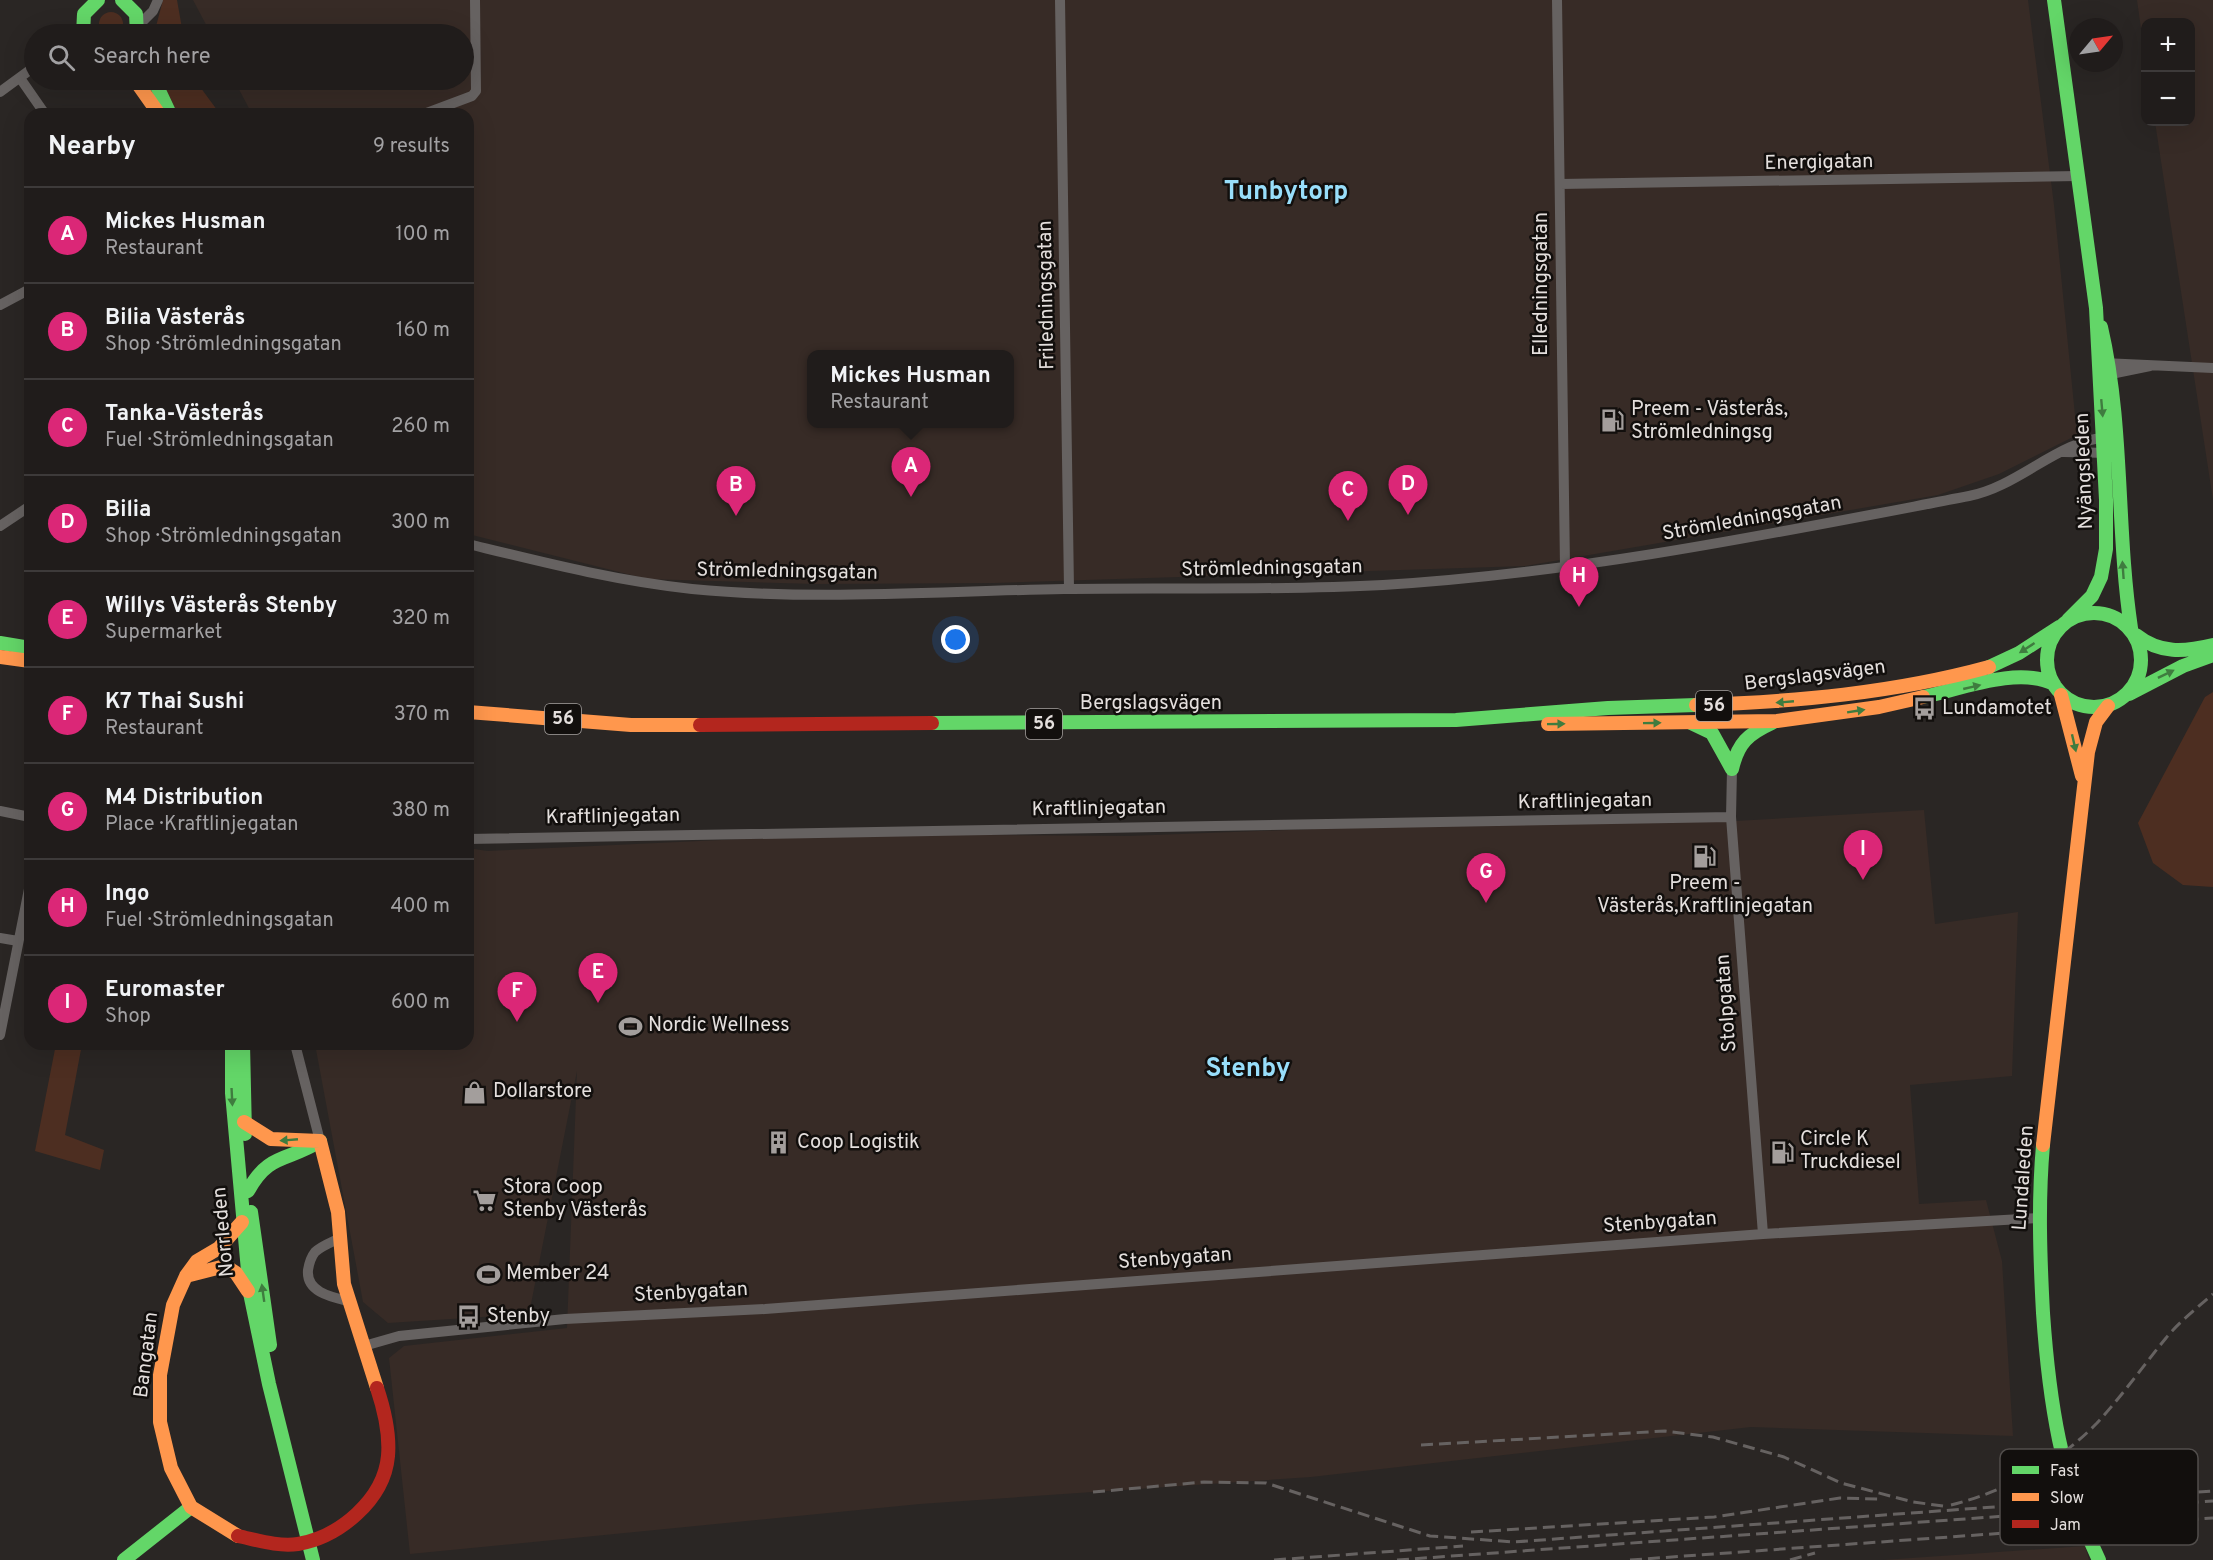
<!DOCTYPE html>
<html lang="en">
<head>
<meta charset="utf-8">
<style>
	body { margin:0; font-family:Overpass,sans-serif; background:#2d2928; color:#f1f3f6 }
	.controls { position:absolute; right:18px; top:18px; display:grid; overflow:hidden; border-radius:12px; box-shadow:0 6px 24px #0002 }
	.controls button { width:54px; height:54px; display:grid; place-items:center; padding:0; border:0; border-bottom:2px solid #3d3a3a; background:#201c1b; color:#f1f3f6; font:30px sans-serif }
	.compass { position:absolute; left:2069px; top:18px; width:54px; height:54px; border-radius:50%; background:#201c1b; box-shadow:0 6px 24px #0002; rotate:61deg }
	.you { position:absolute; left:956px; top:640px; width:21px; height:21px; margin:-15px; border:4px solid #fff; border-radius:50%; background:#1a73e8; box-shadow:0 0 0 9px #1a73e833 }
	.badge { display:grid; place-items:center; width:39px; height:39px; border-radius:50%; background:#db2777; color:#fff; font-size:20px; font-weight:700 }
	.pin { position:absolute; translate:-50% -50px; filter:drop-shadow(0 2px 3px #0008) }
	.pin::after { content:''; position:absolute; top:32px; width:21px; height:18px; background:inherit; clip-path:polygon(0 0,100% 0,50% 100%) }
	.popup { position:absolute; left:807px; top:350px; width:207px; height:78px; box-sizing:border-box; display:grid; place-content:center; border-radius:12px; background:#201c1b; filter:drop-shadow(0 2px 4px #0005); font-size:20px; white-space:nowrap; color:#a2a1a3 }
	.popup b { font-size:22px; color:#f1f3f6 }
	.popup::after { content:''; position:absolute; left:50%; top:100%; margin-left:-12px; border:12px solid transparent; border-top-color:#201c1b }
	.list { margin:0; padding:0; list-style:none }
	h2 { display:flex; justify-content:space-between; align-items:center; height:78px; margin:0; padding:0 24px; font-size:26px }
	h2 small { font-size:20px; font-weight:400; color:#a2a1a3 }
	.list li { display:grid; grid-template-columns:39px 1fr auto; gap:18px; align-items:center; box-sizing:border-box; height:96px; padding:0 24px; border-top:2px solid #3d3a3a }
	.list b { display:block; font-size:22px; white-space:nowrap }
	.list p { margin:0; font-size:20px; white-space:nowrap; color:#a2a1a3 }
	.list em { font-size:20px; font-style:normal; color:#a2a1a3 }
	.icon { flex:none; width:33px; height:33px; fill:none; stroke:currentColor; stroke-width:2; stroke-linecap:round; stroke-linejoin:round }
	.map { position:relative; flex:none; width:2213px; height:1560px; overflow:hidden }
	.search { position:absolute; background:#201c1b; box-shadow:0 6px 24px #0002; left:24px; top:24px; width:450px; height:66px; display:flex; align-items:center; gap:15px; box-sizing:border-box; padding:0 21px; border-radius:33px; color:#a2a1a3; font-size:22px }
	.panel { position:absolute; background:#201c1b; box-shadow:0 6px 24px #0002; left:24px; top:108px; width:450px; height:942px; border-radius:18px }
	.map>svg:first-child { display:block }
	.built { fill:#372b26; fill-rule:evenodd }
	.green { fill:#4d2e21 }
	.lines { fill:none; stroke-linecap:round; stroke-linejoin:round }
	.street { stroke:#666261; stroke-width:10 }
	.fast { stroke:#63d668; stroke-width:14 }
	.slow { stroke:#ff974d; stroke-width:14 }
	.jam { stroke:#b3261e; stroke-width:14 }
	.rail { stroke:#666261; stroke-width:3; stroke-dasharray:12 6; stroke-linecap:butt }
	.oneway { fill:#3f7c3f }
	.labels { text-anchor:middle; dominant-baseline:central; stroke-width:5; stroke-linejoin:round; paint-order:stroke }
	.shield { fill:#120f0d; stroke:#a5a19f; stroke-width:1.5 }
	.shield-label { font-size:18px; font-weight:bold; fill:#e4dfdd }
	.street-label { font-size:20px; fill:#e4dfdd; stroke:#120f0d }
	.poi-label { font-size:20px; fill:#e4dfdd; stroke:#120f0d; text-anchor:start }
	.district-label { font-size:26px; font-weight:bold; fill:#98defa; stroke:#120f0d }
	.key { fill:#120f0d; stroke:#514d4b; stroke-width:1.5 }
	.key-label { font-size:16px; fill:#e4dfdd }
</style>
</head>
<body>
<div class="map">
<svg width="2213" height="1560" viewBox="0 0 2213 1560">
	<rect width="100%" height="100%" fill="#2a2624"/>
	<path class="built" d="M 193,0 L 2028,0 L 2054,205 L 2077,435 L 1999,474 L 1938,495 L 1525,566 L 994,583 L 816,584 L 647,579 L 468,534 L 468,114 L 252,114 L 234,80 L 464,80 L 464,34 L 211,34 ZM 812,354 L 1010,354 L 1010,424 L 812,424 Z
		M 2137,0 L 2213,0 L 2213,500 L 2155,122 L 2190,122 L 2190,22 L 2146,22 L 2145,57 Z
		M 1924,810 L 1935,924 L 2018,912 L 2012,1076 L 1910,1085 L 1919,1204 L 1986,1200 L 2002,1261 L 2013,1436 L 1751,1427 L 1311,1477 L 920,1504 L 410,1554 L 389,1358 L 404,1346 L 567,1328 L 577,1071 L 529,1314 L 388,1323 L 363,1302 L 315,1044 L 468,1044 L 468,848 L 487,851 L 852,834 L 1129,836 L 1341,828 L 1735,821 Z
		M 2085,1546 L 2089,1560 L 1883,1560 Z"/>
	<path class="green" d="M 163,0 L 177,0 L 183,34 L 154,34 Z
		M99 24a12 12 0 1 1 24 0a12 12 0 1 1-24 0Z
		M 161,80 L 195,80 L 220,114 L 178,114 Z
		M 2213,692 L 2213,887 L 2183,885 L 2153,863 L 2138,823 L 2205,697 Z
		M 56,1044 L 82,1044 L 65,1135 L 104,1150 L 100,1170 L 35,1151 Z"/>
	<g class="lines">
		<path class="street" d="M 1060,0 L 1069,589
			M 1557,0 L 1565,567
			M 139,25 L 153,11 L 158,0
			M 20,78 L 45,114
			M 0,92 L 34,67
			M 424,114 L 472,96 L 476,91 L 475,0
			M 1560,184 L 2078,176
			M 0,305 L 30,289
			M 2103,363 L 2213,368
			M 2106,375 L 2150,366
			M 2064,452 L 2109,453
			M 0,526 L 30,506
			M 468,544 C 542,562 616,581 692,589 C 815,601 940,591 1064,589 C 1170,587 1277,591 1383,585 C 1581,573 1775,533 1969,496 C 2020,486 2058,440 2109,437
			M 1732,769 L 1731,817 L 1763,1234
			M 0,811 L 30,817
			M 468,839 L 1731,817
			M 0,938 L 18,941
			M 0,1035 L 30,884
			M 295,1044 L 320,1141
			M 340,1238 C 332,1242 321,1246 315,1252 C 311,1257 309,1264 308,1270 C 306,1292 331,1297 348,1301
			M 364,1346 L 399,1336 L 565,1319 L 765,1309 L 1763,1234 L 2039,1218"/>
		<path class="fast" d="M 122,0 L 136,14 L 137,34
			M 2054,0 L 2096,308 L 2106,500 L 2106,549 L 2101,577 L 2092,596 L 2068,620
			M 83,34 L 84,14 L 98,0
			M 154,80 L 170,114
			M 2101,327 C 2124,426 2116,528 2131,628
			M2047 660a47 47 0 1 1 94 0a47 47 0 1 1-94 0Z
			M 2136,635 C 2160,654 2184,652 2213,645
			M 0,643 L 30,648
			M 1989,667 L 2019,653 L 2059,627
			M 2129,694 L 2183,666 L 2213,655
			M 1923,697 C 1961,689 2018,666 2054,684
			M 932,723 L 1456,720 L 1608,708 L 1696,705
			M 1691,723 L 1712,733 L 1732,769
			M 1732,769 C 1738,743 1748,734 1772,723
			M 232,1044 L 232,1093 L 250,1293 L 269,1384 L 313,1560
			M 243,1044 L 245,1134
			M 2043,1145 C 2038,1201 2040,1257 2043,1313 C 2049,1400 2061,1481 2099,1560
			M 248,1191 C 269,1152 288,1162 320,1141
			M 251,1212 L 270,1345
			M 124,1560 L 191,1507"/>
		<path class="slow" d="M 135,80 L 159,114
			M 0,657 L 30,661
			M 2061,695 L 2082,776
			M 1696,705 C 1794,702 1894,693 1989,667
			M 468,712 L 631,725 L 700,725
			M 1548,724 L 1777,721 L 1879,707 L 1923,697
			M 244,1122 L 271,1139 L 320,1141
			M 320,1141 L 338,1212 L 344,1284 L 377,1388
			M 2043,1145 L 2088,752 L 2096,722 L 2108,706
			M 186,1276 L 225,1266 L 236,1273 L 248,1291
			M 238,1536 L 191,1507 L 171,1468 L 160,1422 L 160,1375 L 173,1305 L 186,1276 L 197,1261 L 219,1248 L 242,1222"/>
		<path class="jam" d="M 700,725 L 932,723
			M 238,1536 C 257,1540 278,1547 298,1544 C 339,1537 384,1500 388,1456 C 390,1433 384,1409 377,1388"/>
		<path class="rail" d="M 1421,1445 L 1665,1431 L 1713,1437 L 1784,1457 L 1841,1483 L 1913,1502 L 1943,1506
			M 1093,1492 L 1204,1482 L 1266,1483 L 1430,1536 L 1514,1542 L 2213,1491
			M 1951,1505 C 2006,1491 2057,1464 2097,1423 C 2122,1396 2143,1366 2166,1338 C 2180,1321 2197,1308 2213,1294
			M 1471,1532 L 1714,1517 L 1840,1498 L 1880,1499
			M 1274,1560 L 1463,1546
			M 1397,1560 L 2213,1501
			M 1630,1560 L 2213,1518
			M 1790,1560 L 1815,1553"/>
	</g>
	<defs><path id="oneway-solid" d="M-6-.8H1V-3.2L6.5 0L1 3.2V.8H-6Z" transform="scale(1.5)"/></defs>
	<g class="oneway">
		<use href="#oneway-solid" transform="translate(2102 408) rotate(85)"/>
		<use href="#oneway-solid" transform="translate(2123 570) rotate(-94)"/>
		<use href="#oneway-solid" transform="translate(2027 648) rotate(147)"/>
		<use href="#oneway-solid" transform="translate(2166 674) rotate(-26)"/>
		<use href="#oneway-solid" transform="translate(1972 687) rotate(-13)"/>
		<use href="#oneway-solid" transform="translate(1785 702) rotate(175)"/>
		<use href="#oneway-solid" transform="translate(1856 711) rotate(-9)"/>
		<use href="#oneway-solid" transform="translate(1652 723) rotate(-1)"/>
		<use href="#oneway-solid" transform="translate(1556 724) rotate(-1)"/>
		<use href="#oneway-solid" transform="translate(2074 743) rotate(77)"/>
		<use href="#oneway-solid" transform="translate(232 1097) rotate(87)"/>
		<use href="#oneway-solid" transform="translate(289 1140) rotate(175)"/>
		<use href="#oneway-solid" transform="translate(263 1293) rotate(-98)"/>
	</g>
	<defs>
		<symbol id="fuel-bare" viewBox="-9 -9 18 18"><path d="M-5.5-6h7V0h2V4h1.3V-2.5L3-4.5l.8-.8L6-3V5H2.5V1h-1V6h-7ZM-4.2-4.7v3.2H.2V-4.7Z" fill="#a39e9c" stroke="#120f0d" stroke-width="2.5" paint-order="stroke"/></symbol>
		<symbol id="bus-bare" viewBox="-9 -9 18 18"><path d="M-5-6H5V4H4V6H2V4H-2V6H-4V4H-5ZM-3.5-4V0h7V-4ZM-3.5 1.2v1.5H-2V1.2ZM2 1.2v1.5H3.5V1.2Z" fill="#a39e9c" stroke="#120f0d" stroke-width="2.5" paint-order="stroke"/></symbol>
		<symbol id="stadium-bare" viewBox="-9 -9 18 18"><path d="M0-5a6.5 5 0 1 0 0 10a6.5 5 0 1 0 0-10ZM-3.5-1.8h7v3.6h-7Z" fill="#a39e9c" stroke="#120f0d" stroke-width="2.5" paint-order="stroke"/></symbol>
		<symbol id="shop-bare" viewBox="-9 -9 18 18"><path d="M-5-2.5h2.3a2.7 3.5 0 0 1 5.4 0H5L5.5 6h-11ZM-1.5-2.5h3a1.5 2.3 0 0 0-3 0Z" fill="#a39e9c" stroke="#120f0d" stroke-width="2.5" paint-order="stroke"/></symbol>
		<symbol id="building-bare" viewBox="-9 -9 18 18"><path d="M-4-6H4V6H1V3H-1V6H-4ZM-2.5-4.3h1.7v1.8h-1.7ZM.8-4.3h1.7v1.8H.8ZM-2.5-1h1.7V.8h-1.7ZM.8-1h1.7V.8H.8Z" fill="#a39e9c" stroke="#120f0d" stroke-width="2.5" paint-order="stroke"/></symbol>
		<symbol id="supermarket-bare" viewBox="-9 -9 18 18"><path d="M-6-5.5h2.5l.6 2H6L4.5 2H-2.5L-4.4-4H-6ZM-1.5 3.2a1.3 1.3 0 1 0 .1 0ZM3 3.2a1.3 1.3 0 1 0 .1 0Z" fill="#a39e9c" stroke="#120f0d" stroke-width="2.5" paint-order="stroke"/></symbol>
	</defs>
	<g fill-rule="evenodd">
		<use href="#fuel-bare" x="1596" y="404" width="33" height="33"/>
		<use href="#bus-bare" x="1908" y="692" width="33" height="33"/>
		<use href="#fuel-bare" x="1688" y="840" width="33" height="33"/>
		<use href="#stadium-bare" x="614" y="1010" width="33" height="33"/>
		<use href="#shop-bare" x="458" y="1076" width="33" height="33"/>
		<use href="#building-bare" x="762" y="1126" width="33" height="33"/>
		<use href="#fuel-bare" x="1766" y="1136" width="33" height="33"/>
		<use href="#supermarket-bare" x="468" y="1184" width="33" height="33"/>
		<use href="#stadium-bare" x="472" y="1258" width="33" height="33"/>
		<use href="#bus-bare" x="452" y="1300" width="33" height="33"/>
	</g>
	<g class="labels">
		<g class="shield">
			<rect x="1696" y="691" width="36" height="30" rx="4.5"/>
			<rect x="545" y="704" width="36" height="30" rx="4.5"/>
			<rect x="1026" y="709" width="36" height="30" rx="4.5"/>
		</g>
		<g class="shield-label">
			<text x="1714" y="706">56</text>
			<text x="563" y="719">56</text>
			<text x="1044" y="724">56</text>
		</g>
		<g class="street-label">
			<text transform="translate(1819 163) rotate(-1)">Energigatan</text>
			<text transform="translate(1542 284) rotate(-90)">Elledningsgatan</text>
			<text transform="translate(1047 295) rotate(-91)">Friledningsgatan</text>
			<text transform="translate(2085 471) rotate(-92)">Nyängsleden</text>
			<text transform="translate(1752 519) rotate(-10)">Strömledningsgatan</text>
			<text transform="translate(1272 569) rotate(-1)">Strömledningsgatan</text>
			<text transform="translate(787 572) rotate(1)">Strömledningsgatan</text>
			<text transform="translate(1815 676) rotate(-7)">Bergslagsvägen</text>
			<text x="1151" y="704">Bergslagsvägen</text>
			<text transform="translate(1585 802) rotate(-1)">Kraftlinjegatan</text>
			<text transform="translate(1099 809) rotate(-1)">Kraftlinjegatan</text>
			<text transform="translate(613 817) rotate(-1)">Kraftlinjegatan</text>
			<text transform="translate(1727 1003) rotate(-94)">Stolpgatan</text>
			<text transform="translate(2024 1178) rotate(-86)">Lundaleden</text>
			<text transform="translate(1660 1223) rotate(-4)">Stenbygatan</text>
			<text transform="translate(224 1232) rotate(-95)">Norrleden</text>
			<text transform="translate(1175 1259) rotate(-4)">Stenbygatan</text>
			<text transform="translate(691 1293) rotate(-3)">Stenbygatan</text>
			<text transform="translate(147 1355) rotate(-83)">Bangatan</text>
		</g>
		<g class="poi-label">
			<text x="1631" y="410">Preem - Västerås,<tspan x="1631" dy="23">Strömledningsg</tspan></text>
			<text x="1942" y="709">Lundamotet</text>
			<text x="1705" y="884" text-anchor="middle">Preem -<tspan x="1705" dy="23">Västerås,Kraftlinjegatan</tspan></text>
			<text x="648" y="1026">Nordic Wellness</text>
			<text x="493" y="1092">Dollarstore</text>
			<text x="1800" y="1140">Circle K<tspan x="1800" dy="23">Truckdiesel</tspan></text>
			<text x="797" y="1143">Coop Logistik</text>
			<text x="503" y="1188">Stora Coop<tspan x="503" dy="23">Stenby Västerås</tspan></text>
			<text x="506" y="1274">Member 24</text>
			<text x="487" y="1317">Stenby</text>
		</g>
		<g class="district-label">
			<text x="1286" y="192">Tunbytorp</text>
			<text x="1248" y="1069">Stenby</text>
		</g>
	</g>
	<rect x="2000" y="1449" width="198" height="96" rx="9" class="key"/>
	<rect x="2012" y="1466" width="27" height="8" fill="#63d668"/>
	<rect x="2012" y="1493" width="27" height="8" fill="#ff974d"/>
	<rect x="2012" y="1520" width="27" height="8" fill="#b3261e"/>
	<g class="key-label">
		<text x="2050" y="1476">Fast</text>
		<text x="2050" y="1503">Slow</text>
		<text x="2050" y="1530">Jam</text>
	</g>
</svg>
<div class="controls">
<button>+</button>
<button>−</button>
</div>
<svg class="compass" viewBox="-18 -18 36 36"><path d="M0-13l5 13h-10z" fill="#e53935"/><path d="M0 13l5-13h-10z" fill="#a2a1a3"/></svg>
<div class="you"></div>
<div class="pin badge" style="left:911px;top:497px">A</div>
<div class="popup"><b>Mickes Husman</b>Restaurant</div>
<div class="pin badge" style="left:736px;top:516px">B</div>
<div class="pin badge" style="left:1348px;top:521px">C</div>
<div class="pin badge" style="left:1408px;top:515px">D</div>
<div class="pin badge" style="left:598px;top:1003px">E</div>
<div class="pin badge" style="left:517px;top:1022px">F</div>
<div class="pin badge" style="left:1486px;top:903px">G</div>
<div class="pin badge" style="left:1579px;top:607px">H</div>
<div class="pin badge" style="left:1863px;top:880px">I</div>
<div class="search"><svg class="icon" aria-label="search" viewBox="0 0 24 24"><circle cx="10" cy="10" r="6"/><path d="M15 15l6 6"/></svg>Search here</div>
<section class="panel">
<h2>Nearby<small>9 results</small></h2>
<ul class="list">
<li><span class="badge">A</span><div><b>Mickes Husman</b><p>Restaurant</p></div><em>100 m</em></li>
<li><span class="badge">B</span><div><b>Bilia Västerås</b><p>Shop · Strömledningsgatan</p></div><em>160 m</em></li>
<li><span class="badge">C</span><div><b>Tanka-Västerås</b><p>Fuel · Strömledningsgatan</p></div><em>260 m</em></li>
<li><span class="badge">D</span><div><b>Bilia</b><p>Shop · Strömledningsgatan</p></div><em>300 m</em></li>
<li><span class="badge">E</span><div><b>Willys Västerås Stenby</b><p>Supermarket</p></div><em>320 m</em></li>
<li><span class="badge">F</span><div><b>K7 Thai Sushi</b><p>Restaurant</p></div><em>370 m</em></li>
<li><span class="badge">G</span><div><b>M4 Distribution</b><p>Place · Kraftlinjegatan</p></div><em>380 m</em></li>
<li><span class="badge">H</span><div><b>Ingo</b><p>Fuel · Strömledningsgatan</p></div><em>400 m</em></li>
<li><span class="badge">I</span><div><b>Euromaster</b><p>Shop</p></div><em>600 m</em></li>
</ul>
</section>
</div>
</body>
</html>
